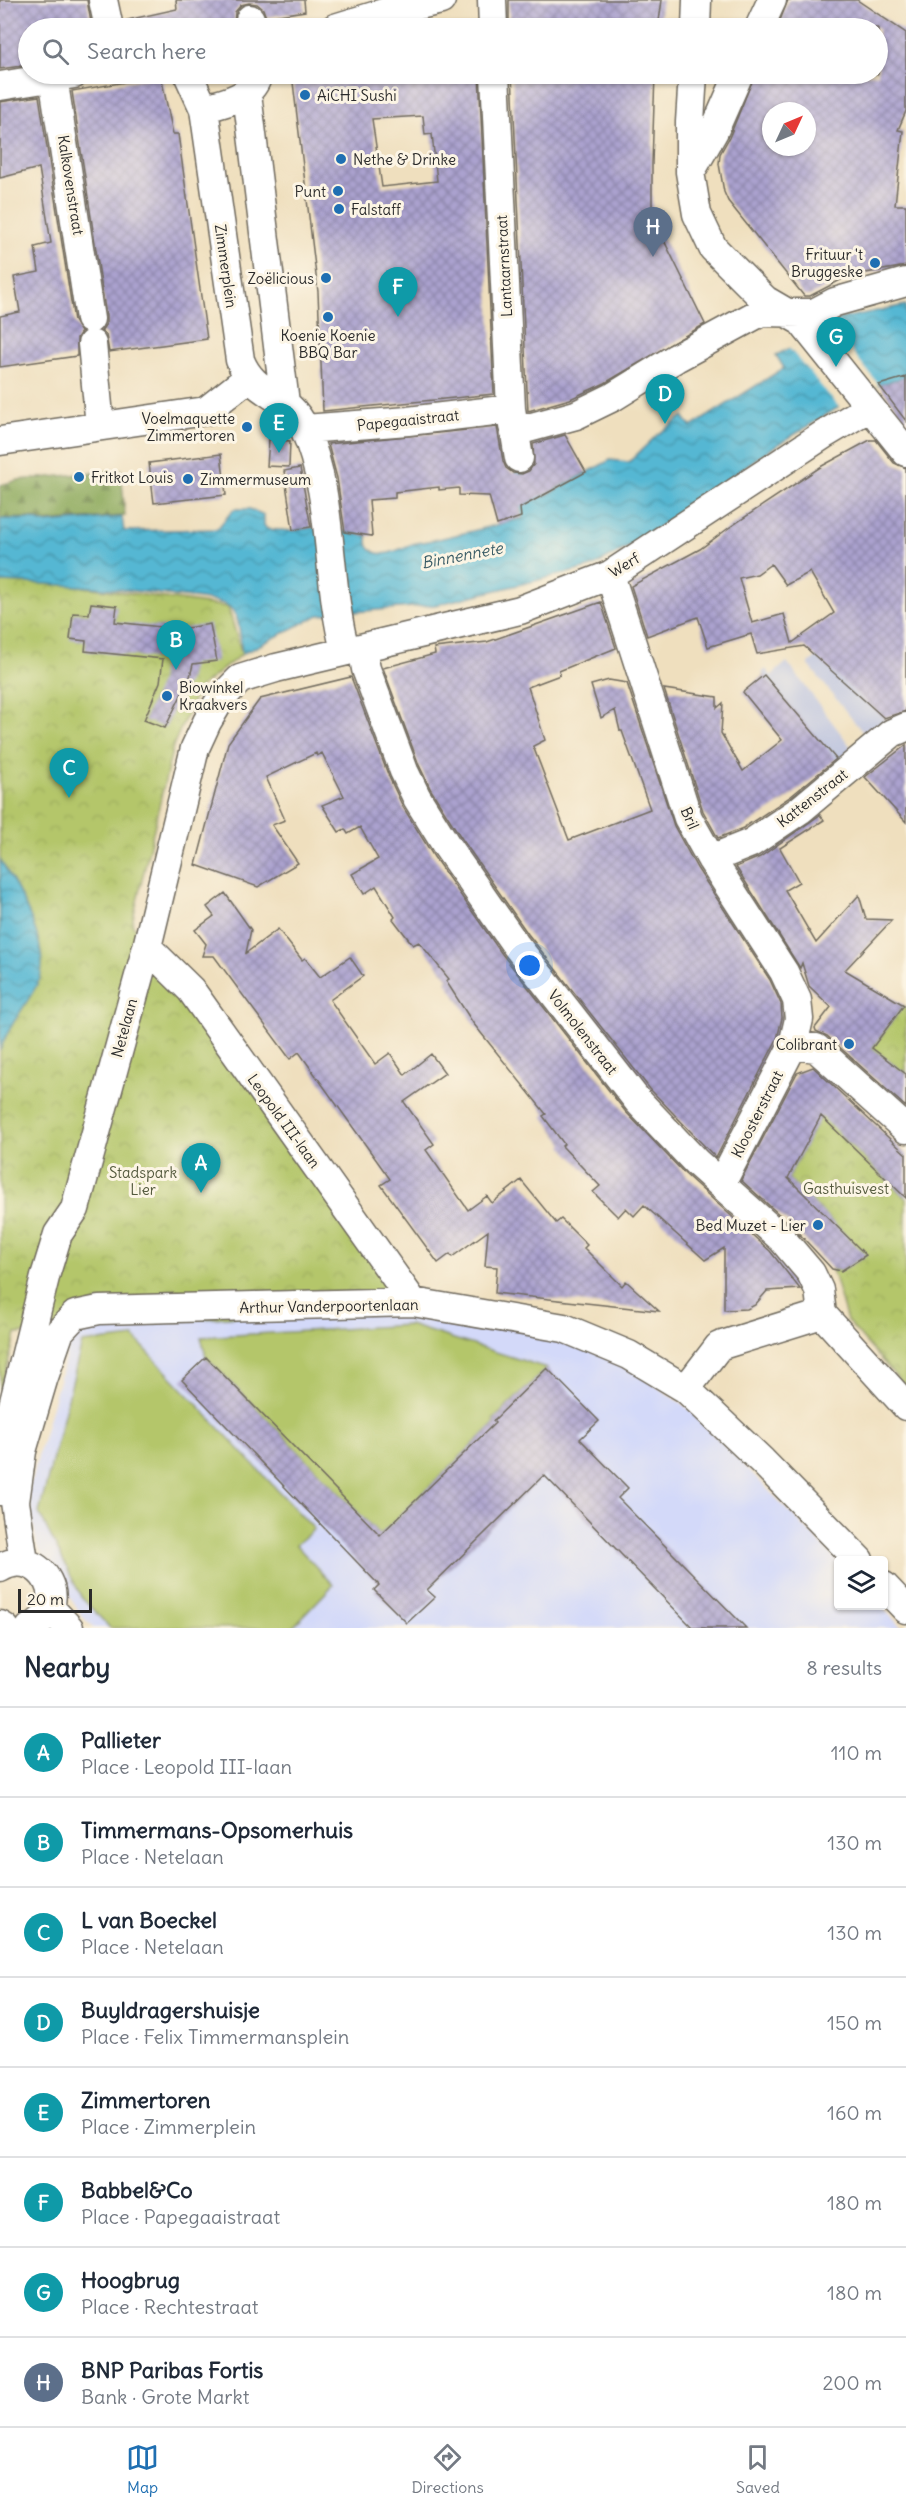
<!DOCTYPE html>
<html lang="en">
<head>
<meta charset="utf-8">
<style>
	body { margin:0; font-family:Delius,sans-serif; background:#f2f2f3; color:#1f2937 }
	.controls { position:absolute; right:18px; bottom:18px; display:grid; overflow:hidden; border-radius:6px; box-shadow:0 2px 4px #0004 }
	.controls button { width:54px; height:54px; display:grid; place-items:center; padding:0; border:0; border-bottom:2px solid #e0e1e3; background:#fff; color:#1f2937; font:30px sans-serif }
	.compass { position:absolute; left:762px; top:102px; width:54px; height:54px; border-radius:50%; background:#fff; box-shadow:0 2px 4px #0004; rotate:46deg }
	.scale { position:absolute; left:18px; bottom:15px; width:74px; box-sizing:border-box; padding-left:6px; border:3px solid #2b2b2b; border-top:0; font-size:16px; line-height:21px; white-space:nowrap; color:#2b2b2b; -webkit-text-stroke:4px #fcf5e5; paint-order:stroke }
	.you { position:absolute; left:530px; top:966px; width:21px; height:21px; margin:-15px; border:4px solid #fff; border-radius:50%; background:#1a73e8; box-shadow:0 0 0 9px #1a73e833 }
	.badge { display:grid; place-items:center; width:39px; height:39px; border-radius:50%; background:#1f6fb2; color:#fff; font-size:20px; font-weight:700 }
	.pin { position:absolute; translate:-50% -50px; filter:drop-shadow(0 2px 3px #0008) }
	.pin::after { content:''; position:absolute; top:32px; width:21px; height:18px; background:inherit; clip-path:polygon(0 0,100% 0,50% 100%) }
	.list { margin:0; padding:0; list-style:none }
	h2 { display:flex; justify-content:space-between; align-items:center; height:78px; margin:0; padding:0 24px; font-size:26px }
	h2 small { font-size:20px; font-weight:400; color:#747a83 }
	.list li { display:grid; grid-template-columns:39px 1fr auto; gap:18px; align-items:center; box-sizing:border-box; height:90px; padding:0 24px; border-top:2px solid #e0e1e3 }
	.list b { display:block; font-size:22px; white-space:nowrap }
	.list p { margin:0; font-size:20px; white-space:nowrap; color:#747a83 }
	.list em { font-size:20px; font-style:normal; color:#747a83 }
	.icon { flex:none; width:33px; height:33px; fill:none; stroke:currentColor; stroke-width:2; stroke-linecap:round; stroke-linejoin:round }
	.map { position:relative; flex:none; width:906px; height:1628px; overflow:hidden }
	.search { position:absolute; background:#fff; box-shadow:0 2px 4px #0004; left:18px; right:18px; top:18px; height:66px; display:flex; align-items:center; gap:15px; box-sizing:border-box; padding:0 21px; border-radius:33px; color:#747a83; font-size:22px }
	.sheet { height:798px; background:#fff }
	nav { display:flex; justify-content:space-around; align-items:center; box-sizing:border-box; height:84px; border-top:2px solid #e0e1e3; background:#fff; font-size:16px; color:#747a83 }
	nav a { display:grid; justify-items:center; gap:3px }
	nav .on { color:#1f6fb2 }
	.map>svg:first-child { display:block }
	.built { fill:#d3d9f9 }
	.industrial { fill:#bcc3de }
	.forest { fill:url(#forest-firs); stroke:#5d6b44; stroke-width:1.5 }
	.park { fill:url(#park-crowns); stroke:#70784a; stroke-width:1.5 }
	.garden { fill:#b4c66a; stroke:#70784a; stroke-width:1.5 }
	.water { fill:url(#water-waves); stroke:#40717f; stroke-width:1.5 }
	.pier { fill:#efdfbe }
	.building { fill:url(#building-cross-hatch); fill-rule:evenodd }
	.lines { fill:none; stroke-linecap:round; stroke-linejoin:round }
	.minor-casing { stroke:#706a5e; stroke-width:31 }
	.minor { stroke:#fff; stroke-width:28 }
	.poi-dot { fill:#1f6fb2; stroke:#fcf5e5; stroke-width:2 }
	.labels { text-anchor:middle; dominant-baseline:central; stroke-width:6; stroke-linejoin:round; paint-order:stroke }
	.poi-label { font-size:15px; fill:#2b2b2b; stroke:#fcf5e5; text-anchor:start }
	.street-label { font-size:15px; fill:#2b2b2b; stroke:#fcf5e5 }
	.park-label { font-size:15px; fill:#545a3e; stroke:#fcf5e5 }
	.water-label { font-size:16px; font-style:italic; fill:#3a5c66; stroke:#fcf5e5 }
</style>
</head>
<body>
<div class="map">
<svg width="906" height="1628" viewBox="0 0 906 1628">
	<defs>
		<pattern id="forest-firs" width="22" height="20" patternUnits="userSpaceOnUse" patternTransform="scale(1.5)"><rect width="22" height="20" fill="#8fab5e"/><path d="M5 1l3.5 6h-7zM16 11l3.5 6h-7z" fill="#758b4e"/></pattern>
		<pattern id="park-crowns" width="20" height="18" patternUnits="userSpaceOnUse" patternTransform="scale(1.5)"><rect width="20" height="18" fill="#b4c66a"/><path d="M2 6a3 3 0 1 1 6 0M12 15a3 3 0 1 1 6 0" fill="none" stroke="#9baa5c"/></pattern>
		<pattern id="water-waves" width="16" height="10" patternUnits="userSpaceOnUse" patternTransform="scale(1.5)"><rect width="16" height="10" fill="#55b7d3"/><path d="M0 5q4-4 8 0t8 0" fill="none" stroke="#4795ab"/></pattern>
		<pattern id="building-cross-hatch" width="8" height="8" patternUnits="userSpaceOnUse" patternTransform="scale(1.5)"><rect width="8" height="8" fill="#aba2cf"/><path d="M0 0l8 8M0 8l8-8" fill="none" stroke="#8b84a8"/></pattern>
	</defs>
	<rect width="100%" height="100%" fill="#fcf5e5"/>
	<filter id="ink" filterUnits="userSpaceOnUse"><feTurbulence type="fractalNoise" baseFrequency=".0167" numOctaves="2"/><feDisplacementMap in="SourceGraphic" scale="12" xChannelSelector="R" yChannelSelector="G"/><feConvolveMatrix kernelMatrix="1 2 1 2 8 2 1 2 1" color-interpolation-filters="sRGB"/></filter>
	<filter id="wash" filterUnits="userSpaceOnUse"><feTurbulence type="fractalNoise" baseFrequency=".008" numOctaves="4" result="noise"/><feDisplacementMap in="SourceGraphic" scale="24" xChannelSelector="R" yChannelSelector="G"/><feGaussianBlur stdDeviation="1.35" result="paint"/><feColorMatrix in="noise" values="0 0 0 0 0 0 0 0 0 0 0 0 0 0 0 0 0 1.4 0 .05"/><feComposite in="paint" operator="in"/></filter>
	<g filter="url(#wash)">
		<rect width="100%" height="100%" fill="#efdfbe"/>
		<path class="built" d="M 413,1302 L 564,1328 L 622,1362 L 689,1409 L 838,1561 L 838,1606 L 881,1606 L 902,1628 L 94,1628 L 82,1616 L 37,1546 L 28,1493 L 73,1330 Z"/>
		<path class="industrial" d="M 816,657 L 889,723 L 870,736 L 868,733 L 865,735 L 808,664 Z
			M 787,662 L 854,751 L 840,764 L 762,673 L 766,669 L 771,676 Z"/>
		<path class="forest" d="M 121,470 L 125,516 L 44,522 L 33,518 L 0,519 L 0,485 L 19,480 Z"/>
		<path class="park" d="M 0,582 L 64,584 L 228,607 L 242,654 L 198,689 L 173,746 L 132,923 L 147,947 L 413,1302 L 16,1334 L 0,1392 Z
			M 903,1006 L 906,1007 L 906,1074 L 872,1048 Z
			M 825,1114 L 841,1136 L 906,1198 L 906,1388 L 847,1321 L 832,1269 L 841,1271 L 865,1255 L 788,1178 L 817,1122 Z"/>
		<path class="garden" d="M 409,1325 L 547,1368 L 493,1420 L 495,1423 L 380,1535 L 206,1357 L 201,1337 Z
			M 134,1337 L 314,1529 L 296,1545 L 333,1585 L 292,1628 L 110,1628 L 82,1598 L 39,1513 L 82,1343 Z"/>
		<path class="water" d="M 906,305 L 906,377 L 879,385 L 839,407 L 766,452 L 636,543 L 592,567 L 435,605 L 319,615 L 242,654 C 240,640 241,614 228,606 C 219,600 194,598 183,597 C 122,588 61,584 0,582 L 0,519 L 32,519 L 45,523 L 122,517 L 124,531 L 217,529 L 234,509 L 250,509 L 264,515 L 264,525 L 267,529 L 293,531 L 315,527 L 367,536 L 367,544 C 370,548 372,552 377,553 C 390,557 405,545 417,543 C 453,537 488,527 523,518 L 515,472 L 529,465 L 543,497 L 610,460 L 629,462 L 656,436 L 683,416 L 691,427 L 784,368 L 776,355 L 829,329 L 838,319 Z
			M 0,859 C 17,887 54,950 38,983 C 26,1006 8,1026 0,1051 Z"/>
		<path class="pier" d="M 836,321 L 834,329 L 879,385 L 838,412 L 839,407 L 789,348 Z"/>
		<g id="blocks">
			<path class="building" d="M 0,0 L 87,0 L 92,28 L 28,28 L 28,65 L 0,69 Z
				M 176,0 L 304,0 L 305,11 L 266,17 L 263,9 L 257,4 L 249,3 L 241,5 L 235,12 L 234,28 L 128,28 L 127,20 L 177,9 Z
				M 509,0 L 662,0 L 658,28 L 554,28 L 509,26 Z
				M 788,0 L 857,0 L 906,33 L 906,111 L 898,130 L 903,131 L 895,205 L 906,205 L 906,266 L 848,276 L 810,296 L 804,296 L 728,201 L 724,192 L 719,164 L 720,154 L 729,138 L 755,74 L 878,74 L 878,28 L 777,28 ZM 771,111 L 807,111 L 807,147 L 771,147 Z
				M 292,74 L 479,74 L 494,394 L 323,411 L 318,292 ZM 423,116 L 425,135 L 432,134 L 437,181 L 382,187 L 372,119 Z
				M 512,74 L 655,74 L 652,163 L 652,207 L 654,220 L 705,324 L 605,383 L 570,399 L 528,411 Z
				M 161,76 L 173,134 L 178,134 L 207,339 L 109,352 L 106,335 L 101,331 L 106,324 L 106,316 L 72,91 Z
				M 39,96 L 74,321 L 81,332 L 77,338 L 77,356 L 0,367 L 0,316 L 20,312 L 14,277 L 39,272 L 35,247 L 51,243 L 39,168 L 0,178 L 0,102 Z
				M 906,377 L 906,421 L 879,385 Z
				M 497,427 L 503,461 L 506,468 L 513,473 L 522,474 L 529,471 L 534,464 L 533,444 L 565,435 L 586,472 L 520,508 L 521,517 L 497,525 L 489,496 L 459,495 L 459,488 L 439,490 L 439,487 L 395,492 L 395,498 L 369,500 L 372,536 L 345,532 L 337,478 L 328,444 Z
				M 269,439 L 290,441 L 289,467 L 267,466 Z
				M 870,440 L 876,440 L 894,463 L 906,468 L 906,711 L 884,718 L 804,646 L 757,654 L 751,634 L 708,647 L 698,617 L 647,636 L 631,586 L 700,549 L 730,527 L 822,466 ZM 771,564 L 786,585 L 810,572 L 834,613 L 792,643 L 784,614 L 752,623 L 739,578 L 757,574 Z
				M 221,454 L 226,495 L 154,503 L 149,463 Z
				M 300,468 L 311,527 L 293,530 L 284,471 Z
				M 601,602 L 616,648 L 559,671 L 560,675 L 528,687 L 545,740 L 533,746 L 569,840 L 650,809 L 622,731 L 620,731 L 615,710 L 601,718 L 591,685 L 609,680 L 627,683 L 674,826 L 697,868 L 770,980 L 781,1004 L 782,1018 L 777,1039 L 716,1158 L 650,1089 L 528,934 L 462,839 L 431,790 L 419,765 L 383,668 L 435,654 L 434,648 L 487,642 Z
				M 91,603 L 117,606 L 115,622 L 180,629 L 210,624 L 217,661 L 193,664 L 190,677 L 165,728 L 144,720 L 160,682 L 163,659 L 85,651 L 86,641 L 70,639 L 73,613 L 89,614 Z
				M 764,675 L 836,759 L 790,797 L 743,828 L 718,838 L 703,811 L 664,689 L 717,697 L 717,708 L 723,703 L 721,733 L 743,771 L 782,740 L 743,692 Z
				M 351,677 L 389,777 L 403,807 L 434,857 L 502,954 L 625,1111 L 685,1174 L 770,1251 L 800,1289 L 767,1291 L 755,1305 L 747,1309 L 724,1310 L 724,1248 L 705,1260 L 644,1205 L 634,1216 L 626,1208 L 618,1217 L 593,1192 L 600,1186 L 562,1146 L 564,1144 L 543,1116 L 546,1114 L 473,1023 L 446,981 L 449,979 L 419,942 L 413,945 L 393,919 L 395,917 L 376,886 L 364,894 L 352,874 L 378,859 L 360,827 L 348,834 L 345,829 L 339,832 L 322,805 L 344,796 L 322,753 L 317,756 L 316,753 L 266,777 L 285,820 L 272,825 L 298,863 L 258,887 L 196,865 L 228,743 L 260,699 Z
				M 906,745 L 906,822 L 865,777 Z
				M 820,815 L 824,820 L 780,848 L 799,882 L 785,890 L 816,943 L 859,895 L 866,919 L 892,920 L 845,970 L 904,1005 L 872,1048 L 906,1074 L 906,1107 L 827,1036 L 816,1031 L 815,1028 L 831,1007 L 809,986 L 802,963 L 800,968 L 736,867 L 760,857 Z
				M 225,893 L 251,930 L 246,953 L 278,929 L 302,960 L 305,958 L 320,977 L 350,957 L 363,976 L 330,1000 L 375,1064 L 390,1053 L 405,1075 L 431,1054 L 445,1073 L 404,1102 L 434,1144 L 426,1150 L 468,1210 L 487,1196 L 492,1203 L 521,1180 L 556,1223 L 561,1219 L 587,1245 L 584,1248 L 622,1286 L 626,1281 L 659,1311 L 495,1293 L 497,1267 L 485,1266 L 488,1231 L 452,1257 L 450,1254 L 438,1263 L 381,1185 L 390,1179 L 299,1052 L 290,1059 L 214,956 L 202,956 L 206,944 L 195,930 L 214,916 L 207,907 Z
				M 813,1067 L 906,1154 L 906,1198 L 821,1116 L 788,1178 L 866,1255 L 841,1271 L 832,1269 L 793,1227 L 741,1180 L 797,1073 Z
				M 206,1357 L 380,1535 L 495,1423 L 493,1421 L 547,1368 L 599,1421 L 580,1439 L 628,1488 L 618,1498 L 746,1628 L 693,1628 L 544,1475 L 427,1590 L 435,1597 L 407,1623 L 374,1590 L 379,1585 L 182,1380 Z"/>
		</g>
	</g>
	<g filter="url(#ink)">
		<use href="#blocks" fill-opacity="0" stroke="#706a5e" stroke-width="1.5"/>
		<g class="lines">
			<defs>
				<path id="minor" d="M 103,0 L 109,28
					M 492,0 L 493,28
					M 250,19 L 251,28
					M 335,28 L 387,12 L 441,0
					M 696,28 L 697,0
					M 759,28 L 772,0
					M 188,74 L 204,109 L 240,360 C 254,397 288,392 304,428 C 334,494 326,579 345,650
					M 495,74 L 511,409 L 519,458
					M 693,74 L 690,122 L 690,172 L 697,214 L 713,248 L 765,300 L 801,321 L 906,452
					M 53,77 L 90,319
					M 0,86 L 74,74
					M 247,94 L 285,403
					M 204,109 C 226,101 252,99 258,74
					M 691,171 L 714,131 L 739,74
					M 92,344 L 100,426
					M 513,426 L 521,430 L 576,415 L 613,397 L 676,358 L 761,312 L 814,313 L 835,302 L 906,282
					M 305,429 L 408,421 L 511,409
					M 0,441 L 206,411 L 248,378
					M 610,575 L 688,818 L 711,859 L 784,972 L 797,1000 L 799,1019 L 793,1045 L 721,1184
					M 362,648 L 366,669 L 404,771 L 417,798 L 448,848 L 515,944 L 637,1100 L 696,1162 L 782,1239 L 811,1273 L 819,1290 L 822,1314
					M 711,859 L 751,843 L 800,810 L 892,733 L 906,727
					M 147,947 L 191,990 L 413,1302
					M 793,1045 L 816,1048 L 906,1129
					M 822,1314 L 906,1406
					M 686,1389 L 719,1346 L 822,1314
					M 0,1491 L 5,1438 L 46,1273 L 58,1234 L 75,1209 L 147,947 L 195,748 L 207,722 L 220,700 L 231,688 L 240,679 L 276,668 L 520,610 L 610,575 L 823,435 L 870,407
					M 24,1562 L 15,1502 L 22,1451 L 43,1380 L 60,1331 L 75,1315 L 99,1310 L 413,1302 L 564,1328 L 629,1355 L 686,1389 L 762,1461 L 859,1560
					M 0,1568 C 42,1544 75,1607 30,1628
					M 884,1586 L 906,1609
					M 50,1608 L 69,1628
					M 0,1625 L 5,1628"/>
			</defs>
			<use href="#minor" class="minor-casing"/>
			<use href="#minor" class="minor"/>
		</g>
	</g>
	<g class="poi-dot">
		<circle cx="305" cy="95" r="6"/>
		<circle cx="341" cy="159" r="6"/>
		<circle cx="338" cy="191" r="6"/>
		<circle cx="339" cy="209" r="6"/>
		<circle cx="875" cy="263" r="6"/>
		<circle cx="326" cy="278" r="6"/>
		<circle cx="328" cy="317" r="6"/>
		<circle cx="247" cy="427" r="6"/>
		<circle cx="79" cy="477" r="6"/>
		<circle cx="188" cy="479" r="6"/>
		<circle cx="167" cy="696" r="6"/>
		<circle cx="849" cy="1044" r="6"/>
		<circle cx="818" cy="1225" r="6"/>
	</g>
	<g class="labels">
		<g class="poi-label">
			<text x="317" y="95">AiCHI Sushi</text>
			<text x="353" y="159">Nethe &amp; Drinke</text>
			<text x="326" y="191" text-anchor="end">Punt</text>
			<text x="351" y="209">Falstaff</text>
			<text x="863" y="254" text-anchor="end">Frituur 't<tspan x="863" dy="17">Bruggeske</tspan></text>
			<text x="314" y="278" text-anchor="end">Zoëlicious</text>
			<text x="328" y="335" text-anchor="middle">Koenie Koenie<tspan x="328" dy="17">BBQ Bar</tspan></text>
			<text x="235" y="418" text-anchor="end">Voelmaquette<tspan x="235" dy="17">Zimmertoren</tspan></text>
			<text x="91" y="477">Fritkot Louis</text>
			<text x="200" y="479">Zimmermuseum</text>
			<text x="179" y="687">Biowinkel<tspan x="179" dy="17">Kraakvers</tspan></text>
			<text x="837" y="1044" text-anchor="end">Colibrant</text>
			<text x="806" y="1225" text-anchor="end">Bed Muzet - Lier</text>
		</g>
		<g class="street-label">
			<text transform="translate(71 185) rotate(81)">Kalkovenstraat</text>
			<text transform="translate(226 266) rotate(82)">Zimmerplein</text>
			<text transform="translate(504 266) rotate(-93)">Lantaarnstraat</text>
			<text transform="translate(408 420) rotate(-6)">Papegaaistraat</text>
			<text transform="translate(624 565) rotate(-31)">Werf</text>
			<text transform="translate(812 798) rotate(-38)">Kattenstraat</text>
			<text transform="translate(690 818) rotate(66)">Bril</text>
			<text transform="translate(124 1028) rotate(-75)">Netelaan</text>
			<text transform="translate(583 1032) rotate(52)">Volmolenstraat</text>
			<text transform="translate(757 1114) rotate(-63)">Kloosterstraat</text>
			<text transform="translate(284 1121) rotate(54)">Leopold III-laan</text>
			<text transform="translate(329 1306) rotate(-1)">Arthur Vanderpoortenlaan</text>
		</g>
		<g class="park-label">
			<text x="143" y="1172">Stadspark<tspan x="143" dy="17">Lier</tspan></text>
			<text x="846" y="1188">Gasthuisvest</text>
		</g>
		<g class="water-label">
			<text transform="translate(462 555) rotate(-11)">Binnennete</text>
		</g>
	</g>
</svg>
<div class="controls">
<button><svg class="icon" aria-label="layers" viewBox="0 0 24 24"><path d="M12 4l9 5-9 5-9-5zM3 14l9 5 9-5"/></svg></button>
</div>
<svg class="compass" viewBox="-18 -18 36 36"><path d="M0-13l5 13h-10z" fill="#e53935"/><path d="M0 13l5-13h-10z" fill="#747a83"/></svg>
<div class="scale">20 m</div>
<div class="you"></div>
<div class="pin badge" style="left:201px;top:1193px;background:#0f9aa8">A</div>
<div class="pin badge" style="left:176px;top:670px;background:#0f9aa8">B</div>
<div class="pin badge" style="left:69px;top:798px;background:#0f9aa8">C</div>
<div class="pin badge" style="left:665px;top:424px;background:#0f9aa8">D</div>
<div class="pin badge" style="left:279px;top:453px;background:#0f9aa8">E</div>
<div class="pin badge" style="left:398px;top:317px;background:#0f9aa8">F</div>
<div class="pin badge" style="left:836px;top:367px;background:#0f9aa8">G</div>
<div class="pin badge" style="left:653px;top:257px;background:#5c6f8a">H</div>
<div class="search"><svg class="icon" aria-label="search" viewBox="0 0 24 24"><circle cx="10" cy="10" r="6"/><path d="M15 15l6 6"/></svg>Search here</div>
</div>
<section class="sheet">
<h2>Nearby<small>8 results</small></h2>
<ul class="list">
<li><span class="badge" style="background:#0f9aa8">A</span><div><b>Pallieter</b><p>Place · Leopold III-laan</p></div><em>110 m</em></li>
<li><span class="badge" style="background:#0f9aa8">B</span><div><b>Timmermans-Opsomerhuis</b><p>Place · Netelaan</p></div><em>130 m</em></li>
<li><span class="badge" style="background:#0f9aa8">C</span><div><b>L van Boeckel</b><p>Place · Netelaan</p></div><em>130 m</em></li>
<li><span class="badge" style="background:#0f9aa8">D</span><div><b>Buyldragershuisje</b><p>Place · Felix Timmermansplein</p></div><em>150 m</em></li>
<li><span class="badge" style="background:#0f9aa8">E</span><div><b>Zimmertoren</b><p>Place · Zimmerplein</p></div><em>160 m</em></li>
<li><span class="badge" style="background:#0f9aa8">F</span><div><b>Babbel&amp;Co</b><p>Place · Papegaaistraat</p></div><em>180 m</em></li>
<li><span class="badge" style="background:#0f9aa8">G</span><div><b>Hoogbrug</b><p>Place · Rechtestraat</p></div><em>180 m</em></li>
<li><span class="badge" style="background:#5c6f8a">H</span><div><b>BNP Paribas Fortis</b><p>Bank · Grote Markt</p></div><em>200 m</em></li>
</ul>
</section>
<nav>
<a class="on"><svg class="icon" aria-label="map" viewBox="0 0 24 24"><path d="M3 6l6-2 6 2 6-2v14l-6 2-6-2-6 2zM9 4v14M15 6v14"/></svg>Map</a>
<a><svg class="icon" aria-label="directions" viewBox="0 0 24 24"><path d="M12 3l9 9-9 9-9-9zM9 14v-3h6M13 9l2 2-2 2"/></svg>Directions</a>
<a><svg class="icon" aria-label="saved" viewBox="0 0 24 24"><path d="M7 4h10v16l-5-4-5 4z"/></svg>Saved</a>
</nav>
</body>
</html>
